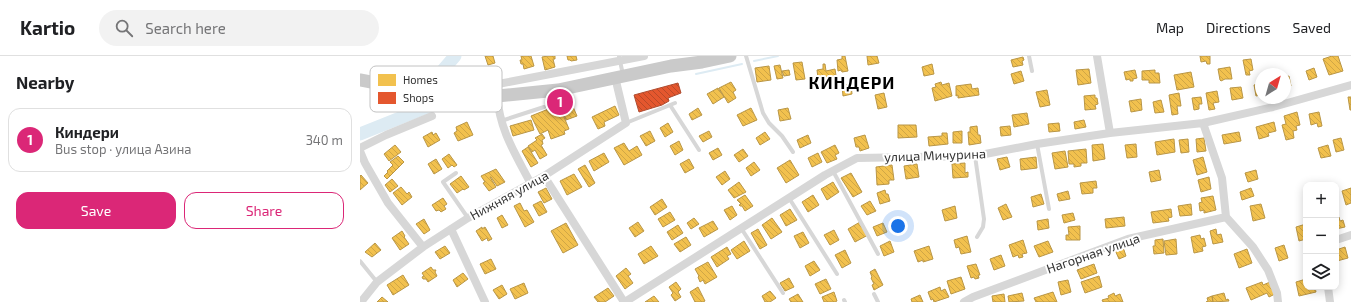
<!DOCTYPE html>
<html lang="en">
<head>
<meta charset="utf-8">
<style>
	body { margin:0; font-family:"Exo 2",sans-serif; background:#f2f2f2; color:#202124 }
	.controls { position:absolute; right:12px; bottom:12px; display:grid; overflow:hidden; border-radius:8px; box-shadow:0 2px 10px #0003 }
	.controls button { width:36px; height:36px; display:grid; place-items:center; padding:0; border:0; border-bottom:1px solid #e0e0e0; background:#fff; color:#202124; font:20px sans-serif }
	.compass { position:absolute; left:895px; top:12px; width:36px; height:36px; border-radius:50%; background:#fff; box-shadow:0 2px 10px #0003; rotate:37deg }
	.you { position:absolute; left:538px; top:170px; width:14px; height:14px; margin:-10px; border:3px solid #fff; border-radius:50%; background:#1a73e8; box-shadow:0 0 0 6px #1a73e833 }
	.badge { display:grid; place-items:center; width:26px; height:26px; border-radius:50%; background:#db2777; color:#fff; font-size:13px; font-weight:700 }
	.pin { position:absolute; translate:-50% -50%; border:2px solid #fff; box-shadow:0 1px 4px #0006 }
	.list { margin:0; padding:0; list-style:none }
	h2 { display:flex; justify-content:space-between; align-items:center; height:52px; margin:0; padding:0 16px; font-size:17px }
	h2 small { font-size:13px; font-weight:400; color:#757577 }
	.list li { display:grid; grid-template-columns:26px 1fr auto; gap:12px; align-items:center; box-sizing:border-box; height:64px; margin:0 8px 8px; padding:0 8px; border:1px solid #e0e0e0; border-radius:12px }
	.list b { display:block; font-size:15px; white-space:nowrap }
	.list p { margin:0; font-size:13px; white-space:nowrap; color:#757577 }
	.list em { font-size:13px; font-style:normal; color:#757577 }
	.actions { display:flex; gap:8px; padding:12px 16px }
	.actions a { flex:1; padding:9px 0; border:1px solid #db2777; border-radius:12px; text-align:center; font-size:14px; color:#db2777 }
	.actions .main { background:#db2777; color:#fff }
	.icon { flex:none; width:22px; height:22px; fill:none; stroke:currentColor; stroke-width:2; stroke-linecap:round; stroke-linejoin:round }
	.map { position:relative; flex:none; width:991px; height:246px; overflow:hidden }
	header { display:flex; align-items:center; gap:24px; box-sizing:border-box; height:56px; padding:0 20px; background:#fff; border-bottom:1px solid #e0e0e0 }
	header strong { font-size:19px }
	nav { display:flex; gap:22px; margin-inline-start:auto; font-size:14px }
	.search { width:280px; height:36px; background:#f2f2f2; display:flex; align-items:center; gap:10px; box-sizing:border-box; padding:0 14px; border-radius:22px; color:#757577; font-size:15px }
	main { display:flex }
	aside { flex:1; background:#fff }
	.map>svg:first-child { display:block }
	.homes { fill:url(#homes-back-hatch); stroke:#b99646 }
	.shops { fill:url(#shops-back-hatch); stroke:#af4c30 }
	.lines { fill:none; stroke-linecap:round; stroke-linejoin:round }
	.stream { stroke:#ddebf3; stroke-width:2 }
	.river { stroke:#ddebf3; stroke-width:13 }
	.lane { stroke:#d7d7d7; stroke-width:4 }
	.street { stroke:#d7d7d7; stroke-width:8 }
	.primary { stroke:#cacaca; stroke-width:13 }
	.labels { text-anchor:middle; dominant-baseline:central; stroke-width:4; stroke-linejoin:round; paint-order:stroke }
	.street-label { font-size:13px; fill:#333; stroke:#fff }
	.district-label { font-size:17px; font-weight:bold; letter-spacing:1px; fill:#000; stroke:#fff }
	.key { fill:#fff; stroke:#c2c2c2; stroke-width:1 }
	.key-label { font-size:11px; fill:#333 }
</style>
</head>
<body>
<header>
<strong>Kartio</strong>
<div class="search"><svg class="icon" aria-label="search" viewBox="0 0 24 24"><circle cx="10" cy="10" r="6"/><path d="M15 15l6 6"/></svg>Search here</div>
<nav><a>Map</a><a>Directions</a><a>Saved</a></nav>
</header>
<main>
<aside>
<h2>Nearby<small></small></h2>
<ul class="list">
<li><span class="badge">1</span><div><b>Киндери</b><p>Bus stop · улица Азина</p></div><em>340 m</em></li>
</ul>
<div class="actions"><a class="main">Save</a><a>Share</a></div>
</aside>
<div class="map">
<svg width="991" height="246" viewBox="0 0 991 246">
	<defs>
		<pattern id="homes-back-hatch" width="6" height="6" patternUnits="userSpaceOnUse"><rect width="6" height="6" fill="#f2c14e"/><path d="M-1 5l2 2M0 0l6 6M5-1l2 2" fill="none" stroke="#d0a645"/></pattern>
		<pattern id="shops-back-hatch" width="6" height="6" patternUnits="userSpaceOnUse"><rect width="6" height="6" fill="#e4572e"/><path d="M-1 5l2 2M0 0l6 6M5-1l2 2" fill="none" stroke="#b94928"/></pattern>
	</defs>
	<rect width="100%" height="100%" fill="#fff"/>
	<path class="homes" d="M 125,0 L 133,0 L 135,7 L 128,9 Z
		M 161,0 L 171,0 L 174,10 L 164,13 L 163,8 L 161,8 L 160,4 L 162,4 Z
		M 188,0 L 195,0 L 195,3 L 193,3 L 195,11 L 185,14 L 182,1 Z
		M 207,0 L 216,0 L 217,4 L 211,5 L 210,4 L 208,4 Z
		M 482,0 L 485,0 L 488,15 L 482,16 L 481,14 L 478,15 L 477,4 L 482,3 Z
		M 507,0 L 517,0 L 519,7 L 508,9 Z
		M 840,0 L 850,0 L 850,8 L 847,8 L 846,5 L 841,6 Z
		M 972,0 L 978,0 L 983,15 L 969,19 L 963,3 Z
		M 663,1 L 664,4 L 662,5 L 663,9 L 653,11 L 651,4 Z
		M 891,3 L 893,14 L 889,15 L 890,19 L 886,19 L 883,4 Z
		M 442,6 L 445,23 L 436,24 L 433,7 Z
		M 463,8 L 465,8 L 466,15 L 475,13 L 477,26 L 467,27 L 466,21 L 458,22 L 457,14 L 463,13 Z
		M 572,8 L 574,18 L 564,20 L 562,11 Z
		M 420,9 L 423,22 L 417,23 L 414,10 Z
		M 409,10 L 411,24 L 397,26 L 395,12 Z
		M 870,11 L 872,23 L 865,23 L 861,25 L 860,24 L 858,13 Z
		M 954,12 L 957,21 L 949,24 L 946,15 Z
		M 729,13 L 731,27 L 718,29 L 716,14 Z
		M 429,14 L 430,19 L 424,20 L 422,15 Z
		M 775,14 L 777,22 L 773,23 L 773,25 L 770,25 L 770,23 L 766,24 L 764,16 Z
		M 795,14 L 795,17 L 799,17 L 800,27 L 789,27 L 789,24 L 782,24 L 782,15 Z
		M 661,15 L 664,25 L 654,28 L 651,18 Z
		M 831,16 L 834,31 L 817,34 L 814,19 Z
		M 929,20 L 931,30 L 925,31 L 925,21 Z
		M 371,26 L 376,34 L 373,36 L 376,42 L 368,47 L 359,32 Z
		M 581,26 L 582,29 L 589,27 L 592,40 L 575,45 L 572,32 L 576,31 L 575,28 Z
		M 901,27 L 901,39 L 896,40 L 894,29 Z
		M 491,28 L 492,38 L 483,40 L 482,30 Z
		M 611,28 L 612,33 L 618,32 L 619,39 L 598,42 L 598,39 L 596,40 L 596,30 Z
		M 881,31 L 883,42 L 872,44 L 870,32 Z
		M 358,32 L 364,41 L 353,48 L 347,38 Z
		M 687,34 L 690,49 L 680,51 L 676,36 Z
		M 857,35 L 859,46 L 853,47 L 855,53 L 849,54 L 846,37 Z
		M 524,37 L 527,51 L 518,53 L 515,39 Z
		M 819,37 L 821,50 L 817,50 L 818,58 L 812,59 L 809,39 Z
		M 735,39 L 735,42 L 737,42 L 738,48 L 735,49 L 736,53 L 725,54 L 724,40 Z
		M 841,41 L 842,48 L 839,48 L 839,53 L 834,54 L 832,42 Z
		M 988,41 L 991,41 L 991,54 L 990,54 Z
		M 781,43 L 782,54 L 771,56 L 769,45 Z
		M 801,44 L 804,56 L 795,57 L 793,46 Z
		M 211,46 L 217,60 L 206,64 L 201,51 Z
		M 255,50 L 259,59 L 244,66 L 245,70 L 238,73 L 232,61 Z
		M 191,52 L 193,57 L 201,54 L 209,73 L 204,75 L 205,78 L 191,83 L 188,74 L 180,78 L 171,60 Z
		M 338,52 L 342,59 L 332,64 L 329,58 Z
		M 391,52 L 397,64 L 383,70 L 377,59 Z
		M 428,52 L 431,63 L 420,65 L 418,54 Z
		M 937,56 L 940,69 L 936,70 L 937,74 L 933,75 L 934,82 L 926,84 L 922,69 L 926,68 L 924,60 Z
		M 959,56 L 962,70 L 958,71 L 957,67 L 951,69 L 949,58 Z
		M 667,57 L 669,68 L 654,71 L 652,59 Z
		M 171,64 L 174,74 L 153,80 L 150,70 Z
		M 724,64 L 726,71 L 715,73 L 714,66 Z
		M 107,66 L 113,79 L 98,85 L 94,77 L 97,75 L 96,71 Z
		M 914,66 L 916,75 L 908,77 L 909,80 L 899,83 L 896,71 Z
		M 308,67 L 313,76 L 305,81 L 300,72 Z
		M 699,67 L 700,75 L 689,76 L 688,68 Z
		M 538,69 L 556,69 L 557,81 L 538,82 Z
		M 617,70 L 618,79 L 620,79 L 621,87 L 609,89 L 608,76 L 610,76 L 610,71 Z
		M 650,70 L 651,79 L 641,80 L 640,71 Z
		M 290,75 L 295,85 L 286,90 L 280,80 Z
		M 349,75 L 352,81 L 343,86 L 339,80 Z
		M 602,75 L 602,87 L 593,87 L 593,76 Z
		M 72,76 L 73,79 L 76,77 L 80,84 L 68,91 L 63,81 Z
		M 405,76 L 410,83 L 400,89 L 396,82 Z
		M 879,76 L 881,85 L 864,88 L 862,79 Z
		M 582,77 L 587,77 L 588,88 L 569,90 L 568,81 L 582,80 Z
		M 182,78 L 185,82 L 182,84 L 183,88 L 181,89 L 187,99 L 180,103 L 175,94 L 172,96 L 168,90 L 177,84 L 175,82 Z
		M 448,79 L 451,87 L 440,92 L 437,84 Z
		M 505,79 L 509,92 L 500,95 L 499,91 L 496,91 L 494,82 Z
		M 844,82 L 846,95 L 837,96 L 836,83 Z
		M 981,82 L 984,94 L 976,96 L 973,84 Z
		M 814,83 L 815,96 L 797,99 L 795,86 Z
		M 828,83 L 829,96 L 821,97 L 819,84 Z
		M 319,85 L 323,94 L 315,99 L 310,90 Z
		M 264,87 L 269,95 L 277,90 L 282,99 L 264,109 L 254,92 Z
		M 743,88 L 745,103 L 733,105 L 732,89 Z
		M 776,88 L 777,101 L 767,102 L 765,89 Z
		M 35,89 L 41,96 L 29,105 L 24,98 Z
		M 475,89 L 479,97 L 475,99 L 477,103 L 467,107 L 461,96 Z
		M 968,89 L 971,100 L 961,102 L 958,92 Z
		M 168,91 L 178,107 L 171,111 L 162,95 Z
		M 358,92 L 362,99 L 353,104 L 349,97 Z
		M 383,93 L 388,100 L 379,106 L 374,99 Z
		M 726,93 L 727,107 L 721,107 L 721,110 L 714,111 L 714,108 L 709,108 L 708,95 Z
		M 705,95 L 708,111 L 695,113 L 692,97 Z
		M 244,97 L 249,106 L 234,115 L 229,105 Z
		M 458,97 L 462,106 L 452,111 L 448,102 Z
		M 89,98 L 97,109 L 94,111 L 92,109 L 88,112 L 82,103 Z
		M 38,100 L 44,106 L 27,123 L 24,120 L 28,116 L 27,115 L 33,109 L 30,106 Z
		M 647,101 L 650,111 L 640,114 L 637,103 Z
		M 676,101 L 677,112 L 661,114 L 660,103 Z
		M 843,101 L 847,116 L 837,119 L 833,104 Z
		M 76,103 L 82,113 L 74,118 L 68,108 Z
		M 329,103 L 334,112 L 325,117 L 320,108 Z
		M 430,104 L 439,119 L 426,127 L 417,112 Z
		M 394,106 L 400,114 L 391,120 L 386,112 Z
		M 605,107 L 605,117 L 608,116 L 608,121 L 593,122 L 592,108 Z
		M 557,108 L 559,121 L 546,123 L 544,110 Z
		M 225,109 L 235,127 L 229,131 L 218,113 Z
		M 532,109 L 534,124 L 529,124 L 529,128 L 517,129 L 516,111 Z
		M 136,113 L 145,126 L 137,130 L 131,121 L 130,121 L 136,131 L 129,135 L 123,127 L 125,126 L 121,120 Z
		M 799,114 L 801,124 L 791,126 L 789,116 Z
		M 896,114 L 898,123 L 888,126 L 885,117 Z
		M 365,115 L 370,123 L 362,129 L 356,121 Z
		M 491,117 L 502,136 L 493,141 L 481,122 Z
		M 214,118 L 222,131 L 207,139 L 200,125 Z
		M 1,119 L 8,127 L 0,134 L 0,120 Z
		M 101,120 L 109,131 L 104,134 L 103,133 L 97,137 L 90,128 Z
		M 849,121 L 851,133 L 841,136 L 838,124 Z
		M 32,123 L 38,130 L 30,136 L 25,129 Z
		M 736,125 L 737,132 L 733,132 L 733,137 L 722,138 L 720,127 Z
		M 379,126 L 386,136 L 374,142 L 368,134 Z
		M 473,126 L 479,136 L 467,144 L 461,133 Z
		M 41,131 L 47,138 L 49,136 L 52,141 L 42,149 L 33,137 Z
		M 186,132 L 192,143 L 184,147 L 178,136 Z
		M 891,132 L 894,140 L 882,144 L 880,136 Z
		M 991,132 L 991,147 L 986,149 L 982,135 Z
		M 525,134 L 526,138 L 528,138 L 530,145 L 520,148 L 517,137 Z
		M 708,135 L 710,143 L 699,145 L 697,138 Z
		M 681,138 L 684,148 L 673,151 L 671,141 Z
		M 385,139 L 393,150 L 385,155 L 382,150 L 380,150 L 379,149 L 381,148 L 377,144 Z
		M 453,139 L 459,149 L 448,156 L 442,146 Z
		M 853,140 L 856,154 L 844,157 L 844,154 L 840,155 L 839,147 L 842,146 L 841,142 Z
		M 83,142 L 87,148 L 84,150 L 86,153 L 81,156 L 79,154 L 76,155 L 72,149 Z
		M 302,143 L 307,151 L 295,159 L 290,151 Z
		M 181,145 L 187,156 L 179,160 L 173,149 Z
		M 510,145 L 516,155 L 507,159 L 501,150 Z
		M 160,147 L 164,155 L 167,154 L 174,166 L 165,171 L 154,150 Z
		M 646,148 L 652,161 L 643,164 L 638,152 Z
		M 831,148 L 832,159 L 820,160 L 818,150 Z
		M 901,148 L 905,162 L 893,165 L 890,150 Z
		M 372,150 L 377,159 L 370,164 L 364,154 Z
		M 595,150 L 597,162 L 585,165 L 582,154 Z
		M 430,153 L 437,164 L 426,170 L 420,159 Z
		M 811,153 L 812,161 L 808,162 L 809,165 L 793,167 L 791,156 Z
		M 310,156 L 315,164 L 303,171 L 298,163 Z
		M 713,157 L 715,164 L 704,167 L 702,159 Z
		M 142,159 L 148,169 L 142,172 L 137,162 Z
		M 764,161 L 765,170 L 746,172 L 745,163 Z
		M 979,161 L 980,165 L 983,164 L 985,171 L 976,173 L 976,162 Z
		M 334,162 L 339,168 L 331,173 L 327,167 Z
		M 412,162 L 422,176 L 411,183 L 402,169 Z
		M 64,163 L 70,174 L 64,178 L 56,168 Z
		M 688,163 L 689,172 L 678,174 L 677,165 Z
		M 353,165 L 358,173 L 344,181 L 339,172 Z
		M 278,166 L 284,175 L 275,181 L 269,172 Z
		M 500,166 L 508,179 L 495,186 L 488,173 Z
		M 206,167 L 218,189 L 203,197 L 191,175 Z
		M 523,167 L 527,176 L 517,180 L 513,171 Z
		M 946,168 L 946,183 L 939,185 L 936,171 Z
		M 318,169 L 323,177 L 312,184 L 307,176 Z
		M 720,170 L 720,184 L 706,184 L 706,179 L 709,179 L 708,171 Z
		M 122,171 L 122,173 L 125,171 L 132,183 L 128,185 L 127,182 L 122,185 L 116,175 Z
		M 398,173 L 407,189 L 400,193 L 391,177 Z
		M 856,173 L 857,179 L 861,178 L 863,186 L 853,188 L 850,175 Z
		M 474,174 L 479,184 L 470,189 L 464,179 Z
		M 42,175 L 45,180 L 44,181 L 49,188 L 40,194 L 32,182 Z
		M 443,176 L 449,187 L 440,192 L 434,180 Z
		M 840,179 L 841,183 L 844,182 L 846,190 L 842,191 L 843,195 L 834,197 L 831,181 Z
		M 607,180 L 611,196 L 601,198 L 599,191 L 596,192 L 594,184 Z
		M 326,181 L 331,189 L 320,196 L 314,188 Z
		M 803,183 L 804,197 L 794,198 L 793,190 L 795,190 L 795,184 Z
		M 816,183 L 817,198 L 806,199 L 804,185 Z
		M 663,184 L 667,197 L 662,198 L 663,201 L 659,202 L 658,199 L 653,201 L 649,189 Z
		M 384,185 L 390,195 L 377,203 L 371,194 Z
		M 530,185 L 534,196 L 524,200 L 520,190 Z
		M 688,185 L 693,196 L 679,201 L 674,190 Z
		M 15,187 L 21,194 L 12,201 L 5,196 Z
		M 924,189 L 928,202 L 919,205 L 915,192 Z
		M 85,190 L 90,197 L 80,203 L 75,196 Z
		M 291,190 L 298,200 L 284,208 L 278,198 Z
		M 569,190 L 573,203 L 563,206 L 563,204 L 558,206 L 554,195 Z
		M 367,191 L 371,198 L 367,200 L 369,203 L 357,211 L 351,201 Z
		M 763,191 L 766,200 L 759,203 L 755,194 Z
		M 985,191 L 988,202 L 977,205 L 976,194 Z
		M 887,193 L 892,207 L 879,212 L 874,198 Z
		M 485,194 L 491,207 L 482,212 L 475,199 Z
		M 641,199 L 645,210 L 634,214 L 630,203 Z
		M 131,203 L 136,213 L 125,218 L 120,208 Z
		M 454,205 L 460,214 L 450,220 L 445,210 Z
		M 348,206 L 357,221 L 345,228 L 343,224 L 340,226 L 338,221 L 339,220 L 335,213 Z
		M 616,208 L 620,219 L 618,219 L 619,222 L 615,223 L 614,221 L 611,222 L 607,210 Z
		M 734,208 L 737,217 L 721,223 L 717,214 Z
		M 71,211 L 73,214 L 76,214 L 75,216 L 77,220 L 68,226 L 66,223 L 63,223 L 62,221 L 64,220 L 62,217 Z
		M 266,212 L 271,218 L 268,220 L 273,227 L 265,233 L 256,220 Z
		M 515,213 L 523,229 L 514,234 L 512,229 L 514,228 L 511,222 L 512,221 L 510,216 Z
		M 103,217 L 108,223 L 97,231 L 93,224 Z
		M 43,219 L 49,229 L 33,239 L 27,229 Z
		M 739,220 L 742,231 L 725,237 L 721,226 Z
		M 601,221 L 605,233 L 591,238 L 587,225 Z
		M 429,222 L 434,231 L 425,235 L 420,227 Z
		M 466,223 L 471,233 L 460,238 L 455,228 Z
		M 946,223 L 946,231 L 955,231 L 956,236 L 939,240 L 936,226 Z
		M 708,224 L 711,236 L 701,239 L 698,226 Z
		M 316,226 L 321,233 L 318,236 L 321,241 L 315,245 L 311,239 L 313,237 L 309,231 Z
		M 902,226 L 903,229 L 910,226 L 915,238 L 909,241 L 907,237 L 891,244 L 886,232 Z
		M 164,227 L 168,237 L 155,243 L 150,233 Z
		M 142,229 L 147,238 L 139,243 L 133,234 Z
		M 338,231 L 345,245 L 343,246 L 335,246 L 330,236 Z
		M 580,231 L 581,235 L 585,233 L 589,241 L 574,246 L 573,243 L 571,244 L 568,236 Z
		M 248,232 L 254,240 L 245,246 L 238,246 L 234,241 Z
		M 410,235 L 416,242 L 410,246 L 405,246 L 402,240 Z
		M 474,236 L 477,245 L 475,246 L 464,246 L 462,241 Z
		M 693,236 L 697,246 L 676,246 L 674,242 Z
		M 662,237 L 664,245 L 649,246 L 648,240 Z
		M 754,237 L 755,240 L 760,238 L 763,246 L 743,246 L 742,244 L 749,242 L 748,240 Z
		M 864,237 L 866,244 L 868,243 L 869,245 L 853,246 L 852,240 Z
		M 438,238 L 443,246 L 431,246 L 429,243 Z
		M 644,238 L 645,246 L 633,246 L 632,240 Z
		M 560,239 L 563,246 L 552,246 L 551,243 Z
		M 294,240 L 299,246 L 285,246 Z
		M 852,240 L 853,246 L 846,246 L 848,245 L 847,242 Z
		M 22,241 L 28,246 L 17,246 Z"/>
	<path class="shops" d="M 318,27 L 321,37 L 308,42 L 309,45 L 302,49 L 279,56 L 274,39 Z"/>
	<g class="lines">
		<path class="stream" d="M 394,5 L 418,0
			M 336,18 L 382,8"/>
		<path class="river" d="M 0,78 L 75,48 L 83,14 L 95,0"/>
		<path class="lane" d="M 259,0 L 263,19
			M 386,0 L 403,57 L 409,67 L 422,80 L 433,96
			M 669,0 L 672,15
			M 310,49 L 339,94
			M 141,65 L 184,51
			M 266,67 L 315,47
			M 677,88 L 689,153
			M 615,100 L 624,163 L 623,171 L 617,181
			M 473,115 L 518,198
			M 96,117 L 83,126 L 108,162
			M 429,142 L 477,218
			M 381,172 L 423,237
			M 0,205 L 17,226
			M 514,238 L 518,246
			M 484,244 L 485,246"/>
		<path class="street" d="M 737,0 L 750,77
			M 138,28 L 284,0
			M 137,40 C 140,75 155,97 171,128
			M 843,67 L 862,122 L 866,161 L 893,191 L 908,214 L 917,237 L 918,246
			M 0,92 L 26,79 L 72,60
			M 0,95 L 5,107 L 28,147 L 63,191
			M 184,120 L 264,246
			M 91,173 L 125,246
			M 976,184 L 991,179
			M 968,231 L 970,246
			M 1,246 L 17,226 L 63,191 L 108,162 L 184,120 L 266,67 L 255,21
			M 265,246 L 465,119 L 497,102 L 615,100 L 677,88 L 750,77 L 843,67 L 913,51 L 991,29
			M 604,246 L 613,241 L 768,183 L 866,161"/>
		<path class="primary" d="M 0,24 L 53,34 L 117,41 L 137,40 L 198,34 L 311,10 L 342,6 L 370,0"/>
	</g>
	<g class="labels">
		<g class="street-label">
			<text transform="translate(575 99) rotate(-2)">улица Мичурина</text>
			<text transform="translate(149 139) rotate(-29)">Нижняя улица</text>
			<text transform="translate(733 197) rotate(-19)">Нагорная улица</text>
		</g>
		<g class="district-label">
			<text x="492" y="26">КИНДЕРИ</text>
		</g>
	</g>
	<rect x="10" y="10" width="132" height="46" rx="6" class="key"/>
	<rect x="18" y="18" width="18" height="12" fill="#f2c14e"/>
	<rect x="18" y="36" width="18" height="12" fill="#e4572e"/>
	<g class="key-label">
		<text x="43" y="28">Homes</text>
		<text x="43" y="46">Shops</text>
	</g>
</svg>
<div class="controls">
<button>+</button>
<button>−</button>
<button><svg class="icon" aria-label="layers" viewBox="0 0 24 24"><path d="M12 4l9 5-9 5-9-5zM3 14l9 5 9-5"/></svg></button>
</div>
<svg class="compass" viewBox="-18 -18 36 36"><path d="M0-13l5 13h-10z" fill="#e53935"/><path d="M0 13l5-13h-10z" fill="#757577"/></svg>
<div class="you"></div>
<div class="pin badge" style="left:200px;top:46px">1</div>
</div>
</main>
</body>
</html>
